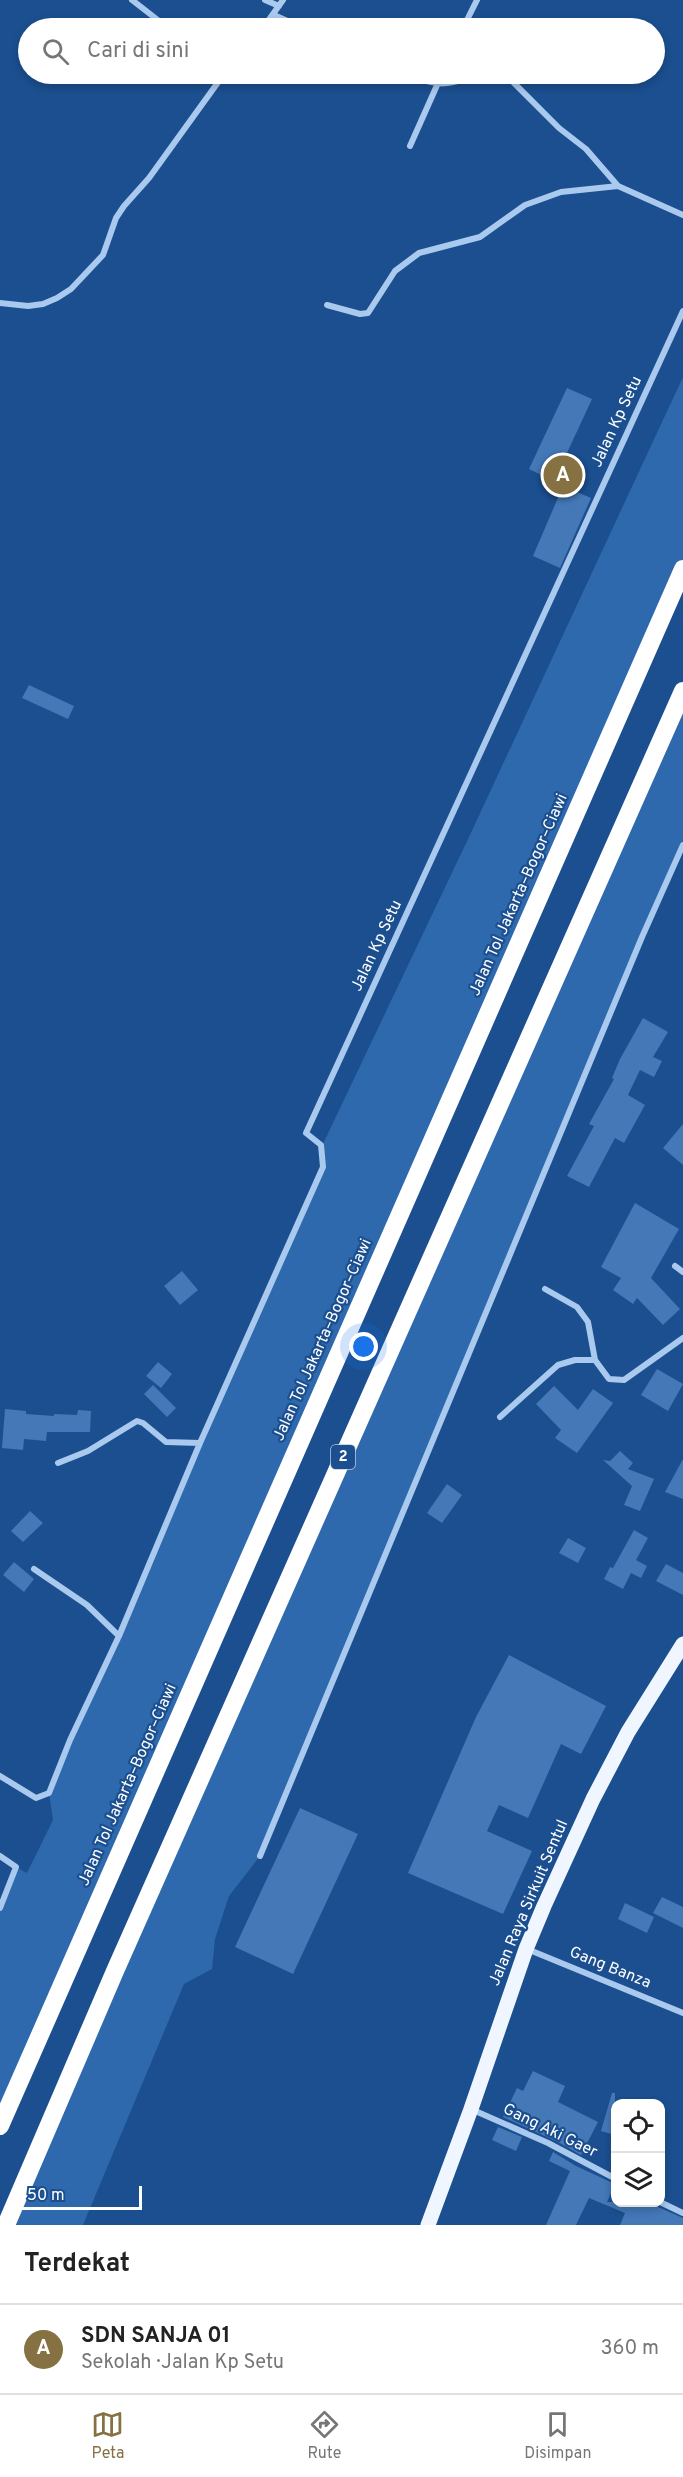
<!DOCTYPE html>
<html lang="id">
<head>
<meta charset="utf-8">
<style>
	body { margin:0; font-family:Overpass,sans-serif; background:#f2f2f2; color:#222 }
	.controls { position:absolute; right:18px; bottom:18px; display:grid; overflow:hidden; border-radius:12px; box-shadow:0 3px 9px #0003 }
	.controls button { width:54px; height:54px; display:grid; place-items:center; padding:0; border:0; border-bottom:2px solid #e0e0e0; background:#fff; color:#222; font:30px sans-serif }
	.scale { position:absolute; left:18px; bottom:15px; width:124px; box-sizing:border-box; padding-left:6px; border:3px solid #fff; border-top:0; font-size:16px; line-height:21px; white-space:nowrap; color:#fff; -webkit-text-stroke:4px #1b4f8f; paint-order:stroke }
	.you { position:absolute; left:364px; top:1347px; width:21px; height:21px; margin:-15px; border:4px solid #fff; border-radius:50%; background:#1a73e8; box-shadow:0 0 0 9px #1a73e833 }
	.badge { display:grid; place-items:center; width:39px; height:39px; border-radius:50%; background:#857141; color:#fff; font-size:20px; font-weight:700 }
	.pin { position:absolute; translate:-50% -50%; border:3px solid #fff; box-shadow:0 2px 6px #0006 }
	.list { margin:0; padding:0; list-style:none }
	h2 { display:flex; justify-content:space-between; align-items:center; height:78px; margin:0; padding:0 24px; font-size:26px }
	h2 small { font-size:20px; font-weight:400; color:#767676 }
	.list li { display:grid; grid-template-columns:39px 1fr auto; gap:18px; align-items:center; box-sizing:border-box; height:90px; padding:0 24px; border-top:2px solid #e0e0e0 }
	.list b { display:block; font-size:22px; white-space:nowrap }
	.list p { margin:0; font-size:20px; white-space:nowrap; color:#767676 }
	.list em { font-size:20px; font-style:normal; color:#767676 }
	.icon { flex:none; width:33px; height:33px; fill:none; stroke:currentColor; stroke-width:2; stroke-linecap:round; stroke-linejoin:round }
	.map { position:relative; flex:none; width:683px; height:2225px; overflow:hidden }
	.search { position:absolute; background:#fff; box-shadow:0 3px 9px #0003; left:18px; right:18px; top:18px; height:66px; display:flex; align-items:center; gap:15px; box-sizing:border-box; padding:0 21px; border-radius:33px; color:#767676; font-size:22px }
	.sheet { height:168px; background:#fff }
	nav { display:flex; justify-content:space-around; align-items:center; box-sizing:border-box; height:84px; border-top:2px solid #e0e0e0; background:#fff; font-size:16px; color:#767676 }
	nav a { display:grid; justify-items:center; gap:3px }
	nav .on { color:#857141 }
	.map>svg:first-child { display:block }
	.green { fill:#2e69ad }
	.building { fill:#4478b7 }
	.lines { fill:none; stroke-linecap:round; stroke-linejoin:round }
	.street { stroke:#a9c9ee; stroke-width:6 }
	.primary { stroke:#f0f6ff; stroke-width:15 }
	.highway { stroke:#fff; stroke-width:18 }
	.labels { text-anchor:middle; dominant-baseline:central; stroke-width:4.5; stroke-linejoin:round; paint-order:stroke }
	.shield { fill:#1b4f8f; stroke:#bbcadd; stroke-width:1.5 }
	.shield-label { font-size:15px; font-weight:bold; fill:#fff }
	.street-label { font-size:16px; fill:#fff; stroke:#1b4f8f }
</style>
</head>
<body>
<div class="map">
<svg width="683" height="2225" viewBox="0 0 683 2225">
	<rect width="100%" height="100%" fill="#1b4f8f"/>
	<path class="green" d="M 683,377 L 683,569 L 0,2126 L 0,1908 L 16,1867 L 27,1873 L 53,1820 L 49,1793 L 323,1167 L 322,1146 L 469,837 Z
		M 683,691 L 683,848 L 621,987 L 260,1856 L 229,1896 L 215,1939 L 212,1969 L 184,1984 L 83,2225 L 7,2225 Z"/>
	<path class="building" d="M 567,388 L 592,399 L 554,481 L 529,469 Z
		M 563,486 L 591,498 L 560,568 L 533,556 Z
		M 29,685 L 74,706 L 68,719 L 22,698 Z
		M 643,1018 L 668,1032 L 653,1057 L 662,1061 L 654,1077 L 640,1070 L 628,1095 L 645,1105 L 624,1143 L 615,1138 L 589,1187 L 567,1176 L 594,1126 L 589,1124 L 614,1079 L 612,1078 L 620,1059 Z
		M 683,1124 L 683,1165 L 663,1148 Z
		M 635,1203 L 679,1229 L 651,1278 L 680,1309 L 663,1325 L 637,1298 L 633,1304 L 613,1290 L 621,1278 L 601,1267 Z
		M 182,1271 L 198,1290 L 180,1305 L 164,1286 Z
		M 158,1362 L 172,1374 L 161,1388 L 146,1376 Z
		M 657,1369 L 683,1384 L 668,1411 L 641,1395 Z
		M 153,1385 L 176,1408 L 167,1417 L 144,1394 Z
		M 554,1386 L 578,1410 L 593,1389 L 613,1403 L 577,1453 L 555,1438 L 561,1430 L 536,1404 Z
		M 5,1409 L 26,1411 L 26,1414 L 54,1416 L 54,1414 L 77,1415 L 78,1410 L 91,1411 L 90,1432 L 47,1432 L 46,1441 L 24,1439 L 23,1450 L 2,1448 Z
		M 620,1451 L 633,1463 L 628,1469 L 654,1479 L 640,1511 L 624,1505 L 632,1486 L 603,1460 L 610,1461 Z
		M 683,1459 L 683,1499 L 665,1492 Z
		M 447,1484 L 462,1495 L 442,1523 L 427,1513 Z
		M 30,1511 L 43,1523 L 23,1542 L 11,1531 Z
		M 634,1530 L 648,1538 L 636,1560 L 647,1566 L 641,1578 L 631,1573 L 623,1589 L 604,1579 L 610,1567 L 613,1568 Z
		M 568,1538 L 586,1548 L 578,1563 L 559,1553 Z
		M 14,1562 L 34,1579 L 24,1592 L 3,1575 Z
		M 666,1564 L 683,1573 L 683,1595 L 656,1581 Z
		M 509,1655 L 606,1706 L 581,1754 L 561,1744 L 528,1818 L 499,1805 L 487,1831 L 532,1851 L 503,1914 L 408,1873 L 476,1717 Z
		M 300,1808 L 358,1834 L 293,1974 L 235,1947 Z
		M 662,1897 L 683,1907 L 683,1928 L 653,1913 Z
		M 625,1903 L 654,1917 L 647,1933 L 618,1919 Z
		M 533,2071 L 565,2086 L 558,2102 L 598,2122 L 581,2155 L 558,2142 L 503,2117 L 517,2088 L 523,2091 Z
		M 612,2093 L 615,2093 L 615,2135 L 601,2131 Z
		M 498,2127 L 522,2137 L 516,2151 L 492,2140 Z
		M 553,2152 L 576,2166 L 615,2184 L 607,2202 L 655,2202 L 658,2207 L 683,2218 L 683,2225 L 620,2225 L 625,2213 L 589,2198 L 576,2225 L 546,2225 L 570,2171 L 549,2161 Z"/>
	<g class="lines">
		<path class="street" d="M 132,0 L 168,28
			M 265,0 L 279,6
			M 274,15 L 303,28
			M 263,28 L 283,0
			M 463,28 L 477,0
			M 403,74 C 435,85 446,88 477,74
			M 505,74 L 559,128 L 586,149 L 618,186 L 683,215
			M 410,146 L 442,74
			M 0,303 L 28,306 L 43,304 L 57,298 L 71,289 L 103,255 L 116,218 L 124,206 L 149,178 L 224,74
			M 327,305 L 360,314 L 368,313 L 395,271 L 419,253 L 480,237 L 525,205 L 561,192 L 618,186
			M 675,1266 L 683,1272
			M 545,1289 L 577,1307 L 588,1322 L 595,1360 L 609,1379 L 624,1380 L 683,1338
			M 500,1417 L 558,1365 L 575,1360 L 595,1360
			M 58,1463 L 88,1451 L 137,1421 L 143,1423 L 166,1442 L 200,1443 L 323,1167 L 321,1145 L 306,1133 L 683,311
			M 119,1636 L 200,1443
			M 0,1776 L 36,1798 L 49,1793 L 70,1740 L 119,1636 L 87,1605 L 34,1569
			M 0,1856 L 16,1867 L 0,1908
			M 260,1856 L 642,937 L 683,845
			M 527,1949 L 683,2013
			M 473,2110 L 548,2143 L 616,2179
			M 660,2202 L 683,2213"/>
		<path class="primary" d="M 428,2225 L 471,2109 L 526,1949 L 544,1906 L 593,1799 L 628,1732 L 683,1644"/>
		<path class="highway" d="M 0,2126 L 683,569
			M 6,2225 L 115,1971 L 683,691"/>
	</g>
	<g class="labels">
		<rect class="shield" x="331" y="1445" width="24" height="24" rx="4.5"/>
		<g class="shield-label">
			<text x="343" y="1457">2</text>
		</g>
		<g class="street-label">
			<text transform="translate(617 422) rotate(-65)">Jalan Kp Setu</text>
			<text transform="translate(519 895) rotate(-66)">Jalan Tol Jakarta–Bogor–Ciawi</text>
			<text transform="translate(377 946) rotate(-65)">Jalan Kp Setu</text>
			<text transform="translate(323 1340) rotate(-66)">Jalan Tol Jakarta–Bogor–Ciawi</text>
			<text transform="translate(128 1785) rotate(-66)">Jalan Tol Jakarta–Bogor–Ciawi</text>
			<text transform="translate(529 1903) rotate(-67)">Jalan Raya Sirkuit Sentul</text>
			<text transform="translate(610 1968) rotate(22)">Gang Banza</text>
			<text transform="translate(550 2131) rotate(26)">Gang Aki Gaer</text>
		</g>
	</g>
</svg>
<div class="controls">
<button><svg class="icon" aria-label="locate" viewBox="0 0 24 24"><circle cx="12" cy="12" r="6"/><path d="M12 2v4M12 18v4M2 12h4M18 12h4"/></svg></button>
<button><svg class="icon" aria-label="layers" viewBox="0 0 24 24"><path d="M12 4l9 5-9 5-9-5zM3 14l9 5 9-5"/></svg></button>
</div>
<div class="scale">50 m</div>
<div class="you"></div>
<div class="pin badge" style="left:563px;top:475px">A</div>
<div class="search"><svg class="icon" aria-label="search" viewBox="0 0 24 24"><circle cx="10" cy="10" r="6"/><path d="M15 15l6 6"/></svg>Cari di sini</div>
</div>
<section class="sheet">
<h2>Terdekat<small></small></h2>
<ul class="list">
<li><span class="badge">A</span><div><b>SDN SANJA 01</b><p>Sekolah · Jalan Kp Setu</p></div><em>360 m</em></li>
</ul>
</section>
<nav>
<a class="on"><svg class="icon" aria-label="map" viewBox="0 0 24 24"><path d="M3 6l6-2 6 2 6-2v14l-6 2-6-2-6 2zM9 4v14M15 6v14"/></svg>Peta</a>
<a><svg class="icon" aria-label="directions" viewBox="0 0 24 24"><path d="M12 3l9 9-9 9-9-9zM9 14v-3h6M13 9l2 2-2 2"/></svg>Rute</a>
<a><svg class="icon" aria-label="saved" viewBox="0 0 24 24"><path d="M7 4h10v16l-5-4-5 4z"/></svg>Disimpan</a>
</nav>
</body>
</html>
